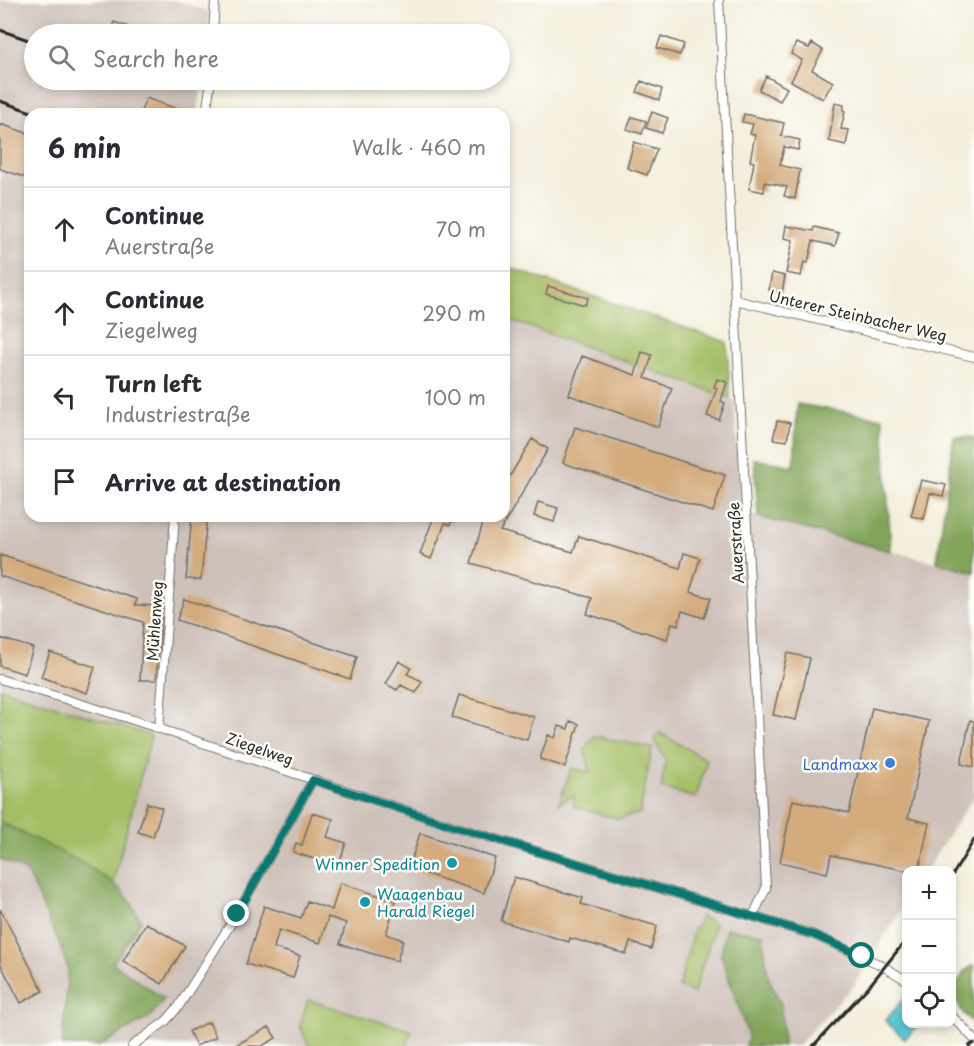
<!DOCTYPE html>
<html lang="en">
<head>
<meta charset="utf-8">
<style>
	body { margin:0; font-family:"Playpen Sans",sans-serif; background:#f7f7f7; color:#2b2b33 }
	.controls { position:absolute; right:18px; bottom:18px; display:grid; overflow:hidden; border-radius:12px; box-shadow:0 3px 9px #0003 }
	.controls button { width:54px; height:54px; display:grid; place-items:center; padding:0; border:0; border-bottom:2px solid #e1e1e2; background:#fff; color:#2b2b33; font:30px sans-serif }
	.stop { position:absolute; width:18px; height:18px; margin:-14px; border:4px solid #0f766e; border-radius:50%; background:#fff }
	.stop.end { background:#0f766e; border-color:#fff; box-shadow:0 2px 6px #0008 }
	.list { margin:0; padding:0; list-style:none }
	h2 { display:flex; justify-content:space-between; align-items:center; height:78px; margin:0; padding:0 24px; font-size:26px }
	h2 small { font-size:20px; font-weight:400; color:#7c7c81 }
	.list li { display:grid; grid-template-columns:39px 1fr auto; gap:18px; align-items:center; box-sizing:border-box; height:84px; padding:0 24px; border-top:2px solid #e1e1e2 }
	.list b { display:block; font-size:22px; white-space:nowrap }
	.list p { margin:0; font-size:20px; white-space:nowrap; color:#7c7c81 }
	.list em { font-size:20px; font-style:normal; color:#7c7c81 }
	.icon { flex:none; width:33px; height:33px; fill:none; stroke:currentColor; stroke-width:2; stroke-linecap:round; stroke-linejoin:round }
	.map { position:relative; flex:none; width:974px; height:1046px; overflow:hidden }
	.search { position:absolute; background:#fff; box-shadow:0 3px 9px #0003; left:24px; top:24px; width:486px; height:66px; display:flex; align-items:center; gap:15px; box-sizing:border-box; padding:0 21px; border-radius:33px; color:#7c7c81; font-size:22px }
	.panel { position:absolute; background:#fff; box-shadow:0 3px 9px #0003; left:24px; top:108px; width:486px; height:414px; border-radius:18px }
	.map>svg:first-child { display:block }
	.industrial { fill:#cec1ba }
	.green { fill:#a3be65; stroke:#677448; stroke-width:1.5 }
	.forest { fill:#82a55a; stroke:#566842; stroke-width:1.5 }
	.water { fill:#58c5ce; stroke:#42787c; stroke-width:1.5 }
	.building { fill:#d4ab7d }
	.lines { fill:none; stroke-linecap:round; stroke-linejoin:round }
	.street-casing { stroke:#717069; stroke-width:10 }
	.street { stroke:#fff; stroke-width:8 }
	.rail { stroke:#2b2b2b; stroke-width:3 }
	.route { stroke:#0f766e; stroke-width:8 }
	.shop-dot { fill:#3f7fe0; stroke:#fdfcf7; stroke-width:2 }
	.culture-dot { fill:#0f9aa8; stroke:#fdfcf7; stroke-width:2 }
	.labels { text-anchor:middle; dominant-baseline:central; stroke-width:5; stroke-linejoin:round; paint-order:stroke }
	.street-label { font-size:15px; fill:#2b2b2b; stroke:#fdfcf7 }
	.shop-label { font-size:15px; fill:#366cbe; stroke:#fdfcf7; text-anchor:end }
	.culture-label { font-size:15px; fill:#0d838f; stroke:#fdfcf7; text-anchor:end }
</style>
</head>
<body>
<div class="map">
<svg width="974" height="1046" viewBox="0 0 974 1046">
	<rect width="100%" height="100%" fill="#fdfcf7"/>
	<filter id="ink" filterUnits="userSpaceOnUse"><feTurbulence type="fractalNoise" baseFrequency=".0167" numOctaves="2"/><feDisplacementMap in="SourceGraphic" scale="12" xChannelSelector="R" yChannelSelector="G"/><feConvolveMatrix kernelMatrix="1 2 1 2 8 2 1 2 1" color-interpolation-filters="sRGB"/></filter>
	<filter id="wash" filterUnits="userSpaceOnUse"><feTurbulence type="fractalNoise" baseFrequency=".008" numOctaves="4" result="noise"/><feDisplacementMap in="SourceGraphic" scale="24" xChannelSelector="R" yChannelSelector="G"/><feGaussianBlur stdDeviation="1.35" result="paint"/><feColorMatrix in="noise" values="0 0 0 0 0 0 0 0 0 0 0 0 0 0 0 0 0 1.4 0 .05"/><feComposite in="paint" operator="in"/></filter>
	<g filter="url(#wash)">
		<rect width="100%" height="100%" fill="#f4efdd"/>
		<path class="industrial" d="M 0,0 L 175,0 L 209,12 L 207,34 L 34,34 L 34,80 L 202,80 L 198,114 L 30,114 L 30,516 L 504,516 L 504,318 L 734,400 L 742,513 L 974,572 L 974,796 L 926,870 L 906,870 L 906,902 L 854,985 L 797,1046 L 0,1046 Z"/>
		<path class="green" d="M 504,266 L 727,342 L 730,398 L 504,318 Z
			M 0,688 L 151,736 L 113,883 L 77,861 L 0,822 Z
			M 660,733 L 707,760 L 696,798 L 661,788 L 666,761 L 654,740 Z
			M 594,736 L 652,748 L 640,813 L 619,819 L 574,807 L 574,795 L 558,804 L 572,768 L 590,773 L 585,748 Z
			M 701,916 L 715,924 L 694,993 L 679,987 L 694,928 L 696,928 Z
			M 308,1000 L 412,1031 L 407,1046 L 309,1046 L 300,1026 Z"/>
		<path class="forest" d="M 797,404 L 883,418 L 891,551 L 758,517 L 754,459 L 794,466 Z
			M 954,436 L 974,438 L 974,572 L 937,562 Z
			M 0,822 C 33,839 106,869 127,897 C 133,904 136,913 141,921 L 113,963 L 164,999 L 150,1017 L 99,1046 L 62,1046 L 68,969 L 58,940 L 26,871 L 0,859 Z
			M 726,928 L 763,934 L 768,977 L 781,1004 L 783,1046 L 745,1046 L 749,1038 L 721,955 Z
			M 974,965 L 974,1024 L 964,1014 L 952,995 L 964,971 Z"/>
		<path class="water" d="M 906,996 L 906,1024 L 919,1024 L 905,1039 L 885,1021 Z"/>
		<g id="blocks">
			<path class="building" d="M 114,22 L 146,33 L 146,34 L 110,34 Z
				M 661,36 L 684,44 L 680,55 L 657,48 Z
				M 796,43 L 809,48 L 812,43 L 823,50 L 812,70 L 833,82 L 823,99 L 791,81 L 802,60 L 791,54 Z
				M 766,76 L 787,88 L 780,101 L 759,90 Z
				M 641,81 L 662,89 L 659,100 L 637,92 Z
				M 146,98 L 189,113 L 188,114 L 140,114 Z
				M 835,103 L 844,105 L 843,110 L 845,111 L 841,129 L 849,130 L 846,145 L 829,141 Z
				M 652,112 L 668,118 L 662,133 L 646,128 Z
				M 744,114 L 784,123 L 781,136 L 800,140 L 798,150 L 784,147 L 780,165 L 800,170 L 795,199 L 784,196 L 787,187 L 765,182 L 764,192 L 749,189 L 754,162 L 750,161 L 755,135 L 750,134 L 753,124 L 742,122 Z
				M 632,117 L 646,121 L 642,134 L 627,129 Z
				M 0,124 L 30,134 L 30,179 L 0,169 Z
				M 634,142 L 657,149 L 647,175 L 627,168 Z
				M 786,226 L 813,231 L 814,227 L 839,233 L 835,246 L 813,241 L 808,263 L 804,262 L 801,276 L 786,273 L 793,240 L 784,238 Z
				M 772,273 L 785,276 L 782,293 L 769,290 Z
				M 548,286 L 588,298 L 585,305 L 546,294 Z
				M 642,352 L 652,355 L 645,378 L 672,388 L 658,427 L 569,395 L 582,356 L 635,375 Z
				M 717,379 L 727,382 L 721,401 L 725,403 L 719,420 L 707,416 L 717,388 L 714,387 Z
				M 777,421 L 790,423 L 787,441 L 773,439 Z
				M 575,427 L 725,475 L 713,512 L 563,463 Z
				M 532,439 L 548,449 L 500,531 L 573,552 L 579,536 L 680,568 L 684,553 L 700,558 L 690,592 L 711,598 L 704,618 L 682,611 L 678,625 L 672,623 L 667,639 L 587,614 L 592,598 L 471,563 L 485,516 L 504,516 L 504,486 Z
				M 921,480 L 946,485 L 943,496 L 930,493 L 924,519 L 911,516 Z
				M 538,502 L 558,508 L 554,522 L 534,516 Z
				M 192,516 L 207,516 L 201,580 L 186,579 Z
				M 428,516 L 454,516 L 450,525 L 445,523 L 431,559 L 420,554 L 433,519 Z
				M 0,555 L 137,599 L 135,605 L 162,606 L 156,680 L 140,680 L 143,622 L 0,576 Z
				M 184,599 L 357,657 L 350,679 L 177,620 Z
				M 0,638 L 33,648 L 25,674 L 0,666 Z
				M 50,652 L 95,667 L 87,693 L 41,677 Z
				M 787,653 L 810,658 L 796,720 L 773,715 Z
				M 399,661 L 411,668 L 407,674 L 422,681 L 416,693 L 401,685 L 397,690 L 386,684 Z
				M 459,695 L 534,717 L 527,740 L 452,717 Z
				M 872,708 L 929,721 L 908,818 L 929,823 L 919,870 L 903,870 L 831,855 L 827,873 L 780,862 L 793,800 L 849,813 Z
				M 970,720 L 974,721 L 974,767 L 961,764 Z
				M 570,721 L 579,724 L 565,767 L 540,759 L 548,735 L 555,738 L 559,726 L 568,729 Z
				M 147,803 L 162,808 L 153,837 L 138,832 Z
				M 312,813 L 333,819 L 327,837 L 346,843 L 338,867 L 293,852 L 296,843 L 302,845 Z
				M 420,833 L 495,858 L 484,893 L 409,868 Z
				M 514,877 L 583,898 L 581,904 L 657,926 L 651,949 L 630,942 L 626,954 L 570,938 L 569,942 L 501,921 Z
				M 340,883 L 396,901 L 386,934 L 403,940 L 397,961 L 340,944 L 346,923 L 328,917 L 320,943 L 279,930 L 274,948 L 300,956 L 293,978 L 246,964 L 264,906 L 301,918 L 307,901 L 332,910 Z
				M 0,909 L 43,991 L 21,1003 L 0,963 Z
				M 146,923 L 185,946 L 162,984 L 123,961 Z
				M 209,1022 L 216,1037 L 196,1046 L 189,1031 Z
				M 269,1027 L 276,1038 L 262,1046 L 234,1046 Z"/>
		</g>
	</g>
	<g filter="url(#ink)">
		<use href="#blocks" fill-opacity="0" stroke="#717069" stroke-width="1.5"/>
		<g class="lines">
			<defs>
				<path id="street" d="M 719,0 L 764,848 L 766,888 L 753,916
					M 213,34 L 215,0
					M 206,114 L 211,80
					M 735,300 L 974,357
					M 0,679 L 127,718 L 453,826 L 814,935 L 881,965 L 906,980
					M 159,729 L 175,516
					M 952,1016 L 974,1039
					M 132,1046 L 166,1021 L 179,1006 L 237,914 L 313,780"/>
			</defs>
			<use href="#street" class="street-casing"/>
			<use href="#street" class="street"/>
			<path class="rail" d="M 0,30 L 34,42
				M 0,101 L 37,114
				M 952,876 L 974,840
				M 813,1046 L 870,985 L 906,940
				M 969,1046 L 974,1043"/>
		</g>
	</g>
	<g class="lines" filter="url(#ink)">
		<path class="route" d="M 237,914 L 313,780 L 453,826 L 814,935 L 862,956"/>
	</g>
	<circle class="shop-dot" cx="890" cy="763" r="6"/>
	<g class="culture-dot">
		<circle cx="452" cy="863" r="6"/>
		<circle cx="365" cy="902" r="6"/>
	</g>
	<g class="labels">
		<g class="street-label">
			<text transform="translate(858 315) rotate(13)">Unterer Steinbacher Weg</text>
			<text transform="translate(735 543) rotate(-93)">Auerstraße</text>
			<text transform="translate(154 621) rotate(-86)">Mühlenweg</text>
			<text transform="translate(260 748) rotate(19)">Ziegelweg</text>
		</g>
		<g class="shop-label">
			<text x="878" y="763">Landmaxx</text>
		</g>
		<g class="culture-label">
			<text x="440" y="863">Winner Spedition</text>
			<text x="377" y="893" text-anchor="start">Waagenbau<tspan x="377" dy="17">Harald Riegel</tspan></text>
		</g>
	</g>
</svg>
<div class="controls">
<button>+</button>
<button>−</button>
<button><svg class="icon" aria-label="locate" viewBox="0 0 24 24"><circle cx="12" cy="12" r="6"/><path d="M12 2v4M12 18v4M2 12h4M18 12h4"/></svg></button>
</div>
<div class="stop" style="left:862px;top:956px"></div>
<div class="stop end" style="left:237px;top:914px"></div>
<div class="search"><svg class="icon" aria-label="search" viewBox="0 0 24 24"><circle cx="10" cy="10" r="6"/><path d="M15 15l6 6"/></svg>Search here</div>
<section class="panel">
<h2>6 min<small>Walk · 460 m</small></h2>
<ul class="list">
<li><svg class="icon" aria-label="ahead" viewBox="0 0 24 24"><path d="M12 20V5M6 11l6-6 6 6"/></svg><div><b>Continue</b><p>Auerstraße</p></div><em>70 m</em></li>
<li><svg class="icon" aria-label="ahead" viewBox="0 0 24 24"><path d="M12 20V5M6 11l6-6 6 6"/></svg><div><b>Continue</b><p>Ziegelweg</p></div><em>290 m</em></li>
<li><svg class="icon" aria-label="left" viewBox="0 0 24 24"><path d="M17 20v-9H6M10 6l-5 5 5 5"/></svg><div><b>Turn left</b><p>Industriestraße</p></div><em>100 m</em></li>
<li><svg class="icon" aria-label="arrive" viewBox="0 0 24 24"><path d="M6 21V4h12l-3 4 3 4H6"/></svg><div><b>Arrive at destination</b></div></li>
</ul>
</section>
</div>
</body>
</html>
